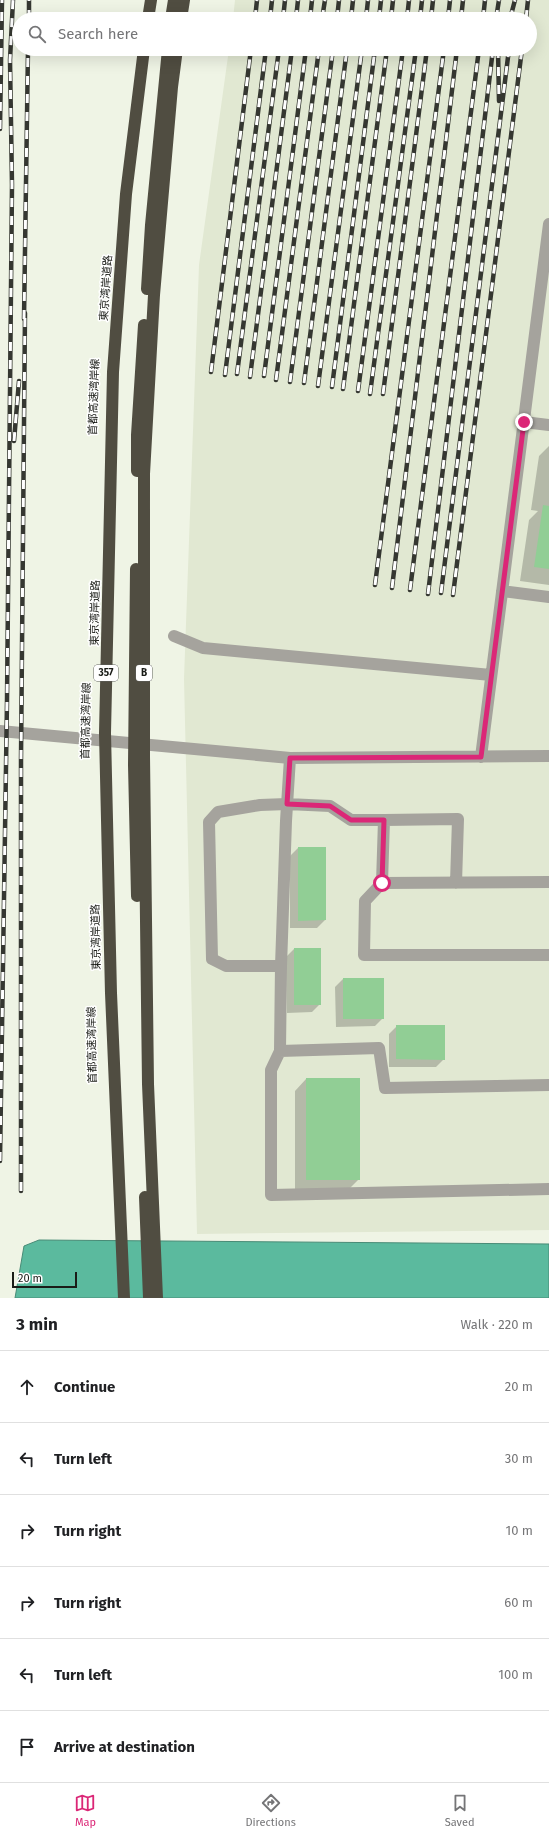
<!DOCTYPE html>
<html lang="en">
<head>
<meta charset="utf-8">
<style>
	body { margin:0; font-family:"Fira Sans","Noto Sans JP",sans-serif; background:#f2f2f2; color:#202124 }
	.scale { position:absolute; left:12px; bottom:10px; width:65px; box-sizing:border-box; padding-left:4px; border:2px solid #1a1c17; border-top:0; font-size:11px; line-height:14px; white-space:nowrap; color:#1a1c17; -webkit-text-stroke:3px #fff; paint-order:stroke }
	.stop { position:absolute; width:12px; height:12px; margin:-9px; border:3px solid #db2777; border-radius:50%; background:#fff }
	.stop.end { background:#db2777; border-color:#fff; box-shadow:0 1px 4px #0008 }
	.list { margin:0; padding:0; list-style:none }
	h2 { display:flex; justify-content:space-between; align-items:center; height:52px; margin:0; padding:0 16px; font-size:17px }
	h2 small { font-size:13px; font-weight:400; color:#757577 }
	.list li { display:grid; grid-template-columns:26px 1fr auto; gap:12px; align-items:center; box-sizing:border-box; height:72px; padding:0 16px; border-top:1px solid #e0e0e0 }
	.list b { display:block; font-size:15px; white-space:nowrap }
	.list em { font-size:13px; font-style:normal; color:#757577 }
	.icon { flex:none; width:22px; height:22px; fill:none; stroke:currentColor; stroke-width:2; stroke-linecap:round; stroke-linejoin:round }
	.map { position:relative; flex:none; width:549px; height:1298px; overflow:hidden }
	.search { position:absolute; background:#fff; box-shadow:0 4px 16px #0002; left:12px; right:12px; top:12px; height:44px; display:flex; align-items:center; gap:10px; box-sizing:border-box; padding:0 14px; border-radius:22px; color:#757577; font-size:15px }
	.sheet { height:484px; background:#fff }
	nav { display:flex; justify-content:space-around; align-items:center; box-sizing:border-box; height:56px; border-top:1px solid #e0e0e0; background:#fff; font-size:11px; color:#757577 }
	nav a { display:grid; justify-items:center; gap:2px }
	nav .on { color:#db2777 }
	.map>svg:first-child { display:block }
	.built { fill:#e1e8d2 }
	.water { fill:#5bba9e; stroke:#488b76 }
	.shadow { fill:#0003 }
	.building { fill:#91ce95 }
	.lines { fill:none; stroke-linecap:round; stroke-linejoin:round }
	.minor { stroke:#a5a39d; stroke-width:12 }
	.highway { stroke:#504d41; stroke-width:12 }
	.rail-casing { stroke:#353731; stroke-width:4.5 }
	.rail { stroke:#fff; stroke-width:3; stroke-dasharray:9; stroke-linecap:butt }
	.highway-bridge { stroke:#504d41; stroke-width:12 }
	.route { stroke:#db2777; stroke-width:5 }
	.labels { text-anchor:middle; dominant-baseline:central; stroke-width:3; stroke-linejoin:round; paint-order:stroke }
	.shield { fill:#fff; stroke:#5f605d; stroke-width:1 }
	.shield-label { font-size:10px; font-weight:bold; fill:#1a1c17 }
	.street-label { font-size:11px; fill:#1a1c17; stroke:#fff }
</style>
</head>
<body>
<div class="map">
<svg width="549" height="1298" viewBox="0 0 549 1298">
	<rect width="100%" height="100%" fill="#eff4e5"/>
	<path class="built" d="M 235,0 L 549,0 L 549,1230 L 197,1234 L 184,679 L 199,265 L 229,49 L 530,49 L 530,19 L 233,19 Z"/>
	<path class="water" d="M 39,1240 L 549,1244 L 549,1298 L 15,1298 L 24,1246 Z"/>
	<path class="shadow" d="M 549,446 L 549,585 L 520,581 L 529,520 L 538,511 L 531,510 L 539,456 Z
		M 298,848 L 325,920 L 317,928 L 290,928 L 290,856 Z
		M 294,949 L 320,949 L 320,1004 L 312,1012 L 287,1013 L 286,957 Z
		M 343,979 L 383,1018 L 375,1026 L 336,1027 L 335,987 Z
		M 397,1026 L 444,1059 L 436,1067 L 389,1067 L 389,1034 Z
		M 306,1079 L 359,1179 L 347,1191 L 295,1191 L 295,1091 Z"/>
	<path class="building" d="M 543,505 L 549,506 L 549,569 L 534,567 Z
		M 298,847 L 326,847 L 326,920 L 298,921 Z
		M 294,948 L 321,948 L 321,1005 L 294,1005 Z
		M 343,978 L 384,978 L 384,1019 L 343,1019 Z
		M 396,1025 L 445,1025 L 445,1060 L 396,1059 Z
		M 306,1078 L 360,1078 L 360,1180 L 306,1180 Z"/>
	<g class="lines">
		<path class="minor" d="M 524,422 L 549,425
			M 502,591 L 549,597
			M 174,636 L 203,648 L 491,675
			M 0,731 L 290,758 L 549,756
			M 481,757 L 549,224
			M 290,758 L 286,821 L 281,966 L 226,966 L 212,959 L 209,822 L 218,812 L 260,805 L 287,804 L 330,806 L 351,820 L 384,820 L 382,883 L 365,901 L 364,955 L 549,955
			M 384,820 L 458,819 L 456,883
			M 382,883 L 549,882
			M 281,966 L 280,1051 L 271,1070 L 271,1195 L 549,1189
			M 280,1051 L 379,1048 L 385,1088 L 549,1085"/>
		<path class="highway" d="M 148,19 L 151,0
			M 171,19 L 174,0
			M 181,19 L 184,0"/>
		<defs>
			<path id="rail" d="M 29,19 L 29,0
				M 255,19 L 257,0
				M 270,19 L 272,0
				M 283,19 L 285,0
				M 296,19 L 298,0
				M 310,19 L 312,0
				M 322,19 L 325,0
				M 337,19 L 339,0
				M 351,19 L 353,0
				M 366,19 L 368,0
				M 379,19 L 381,0
				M 391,19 L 393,0
				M 407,19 L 409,0
				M 420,19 L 422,0
				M 431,19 L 433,0
				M 448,19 L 450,0
				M 461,19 L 463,0
				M 483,19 L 485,0
				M 496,19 L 499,0
				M 510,19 L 515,0
				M 526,19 L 528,0
				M 498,49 L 499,101
				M 0,129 L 2,0
				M 24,319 L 28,49
				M 211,372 L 251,49
				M 237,374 L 279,49
				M 225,375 L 266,49
				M 264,376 L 306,49
				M 250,377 L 292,49
				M 276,380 L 319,49
				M 290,382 L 333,49
				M 304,383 L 347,49
				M 318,386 L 362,49
				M 332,387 L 375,49
				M 343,389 L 387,49
				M 358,391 L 403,49
				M 370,394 L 416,49
				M 383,394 L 427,49
				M 14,441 L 19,381
				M 375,585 L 444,49
				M 392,588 L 457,49
				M 410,590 L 479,49
				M 441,593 L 509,49
				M 428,594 L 493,49
				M 453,595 L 522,49
				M 0,1161 L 7,701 L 12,185 L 10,60 L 13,0
				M 21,1191 L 21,758 L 25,313"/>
		</defs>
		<use href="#rail" class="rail-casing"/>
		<use href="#rail" class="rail"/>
		<path class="highway-bridge" d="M 147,289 L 151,225 L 168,49
			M 137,471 L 137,435 L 144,325
			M 136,569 L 134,765 L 137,896
			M 145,1197 L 149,1298
			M 124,1298 L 111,993 L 105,733 L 113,372 L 126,194 L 144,49
			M 157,1298 L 148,1084 L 144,756 L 144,474 L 154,295 L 172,87 L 177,49"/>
	</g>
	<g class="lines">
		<path class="route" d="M 382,883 L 384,820 L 351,820 L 330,806 L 287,804 L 290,758 L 481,757 L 524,422"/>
	</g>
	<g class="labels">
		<g class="shield">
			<rect x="94" y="665" width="24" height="16" rx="3"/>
			<rect x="136" y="665" width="16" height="16" rx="3"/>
		</g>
		<g class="shield-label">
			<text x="106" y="673">357</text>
			<text x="144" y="673">B</text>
		</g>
		<g class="street-label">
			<text transform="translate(106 288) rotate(-86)">東京湾岸道路</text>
			<text transform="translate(94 397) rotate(-88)">首都高速湾岸線</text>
			<text transform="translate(95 613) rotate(-89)">東京湾岸道路</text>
			<text transform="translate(86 721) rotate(-89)">首都高速湾岸線</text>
			<text transform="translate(96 937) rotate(-91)">東京湾岸道路</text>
			<text transform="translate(92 1045) rotate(-91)">首都高速湾岸線</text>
		</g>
	</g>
</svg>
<div class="scale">20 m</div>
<div class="stop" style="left:382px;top:883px"></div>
<div class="stop end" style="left:524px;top:422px"></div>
<div class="search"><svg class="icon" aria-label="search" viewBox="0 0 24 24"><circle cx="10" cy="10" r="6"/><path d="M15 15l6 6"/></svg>Search here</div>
</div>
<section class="sheet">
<h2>3 min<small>Walk · 220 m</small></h2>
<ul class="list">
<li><svg class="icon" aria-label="ahead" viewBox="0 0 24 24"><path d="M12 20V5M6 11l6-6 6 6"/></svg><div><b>Continue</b></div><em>20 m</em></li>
<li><svg class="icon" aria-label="left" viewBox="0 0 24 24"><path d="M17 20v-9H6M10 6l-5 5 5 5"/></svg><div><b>Turn left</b></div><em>30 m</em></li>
<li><svg class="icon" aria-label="right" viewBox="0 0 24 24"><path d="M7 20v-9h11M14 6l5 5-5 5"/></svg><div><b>Turn right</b></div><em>10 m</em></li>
<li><svg class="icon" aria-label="right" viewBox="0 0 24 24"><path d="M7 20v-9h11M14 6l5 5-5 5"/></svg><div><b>Turn right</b></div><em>60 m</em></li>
<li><svg class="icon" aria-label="left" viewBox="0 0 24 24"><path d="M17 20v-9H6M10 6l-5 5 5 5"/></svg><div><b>Turn left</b></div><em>100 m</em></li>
<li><svg class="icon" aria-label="arrive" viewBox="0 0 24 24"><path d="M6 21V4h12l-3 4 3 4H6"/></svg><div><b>Arrive at destination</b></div></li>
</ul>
</section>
<nav>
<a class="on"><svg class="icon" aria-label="map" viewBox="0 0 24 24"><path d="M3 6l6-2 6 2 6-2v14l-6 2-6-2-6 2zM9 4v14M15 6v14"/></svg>Map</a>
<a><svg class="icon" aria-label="directions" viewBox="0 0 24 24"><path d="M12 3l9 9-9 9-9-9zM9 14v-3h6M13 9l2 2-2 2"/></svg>Directions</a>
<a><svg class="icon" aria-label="saved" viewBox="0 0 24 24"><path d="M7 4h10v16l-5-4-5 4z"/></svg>Saved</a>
</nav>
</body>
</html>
